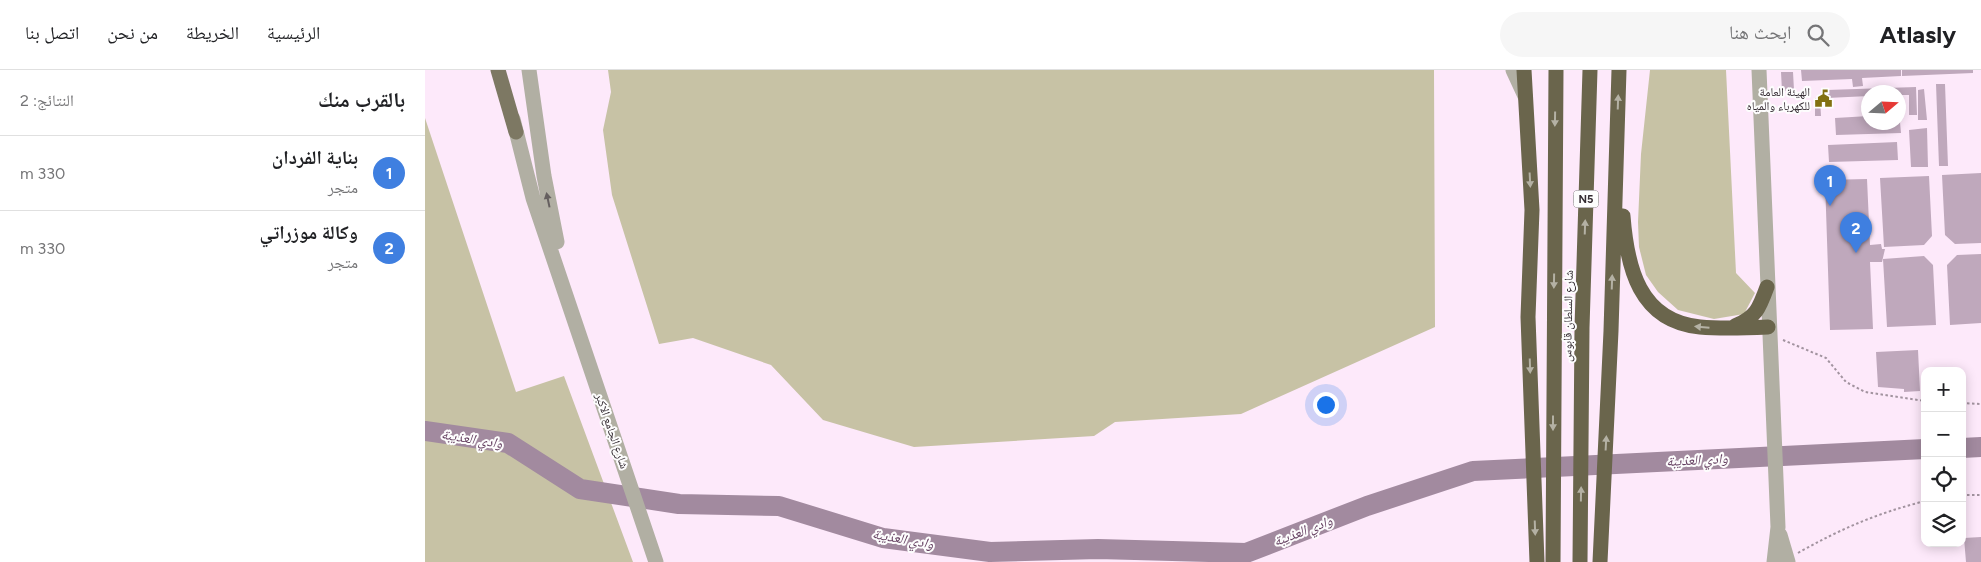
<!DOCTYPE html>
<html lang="ar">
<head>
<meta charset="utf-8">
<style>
	body { margin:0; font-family:Figtree,"Noto Naskh Arabic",sans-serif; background:#f6f6f6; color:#202124; direction:rtl }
	.controls { position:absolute; right:15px; bottom:15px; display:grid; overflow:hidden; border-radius:10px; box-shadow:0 2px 12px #0003 }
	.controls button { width:45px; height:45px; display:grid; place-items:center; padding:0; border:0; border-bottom:1px solid #e0e0e0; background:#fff; color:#202124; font:25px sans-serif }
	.compass { position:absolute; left:1436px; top:15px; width:45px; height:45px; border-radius:50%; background:#fff; box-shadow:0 2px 12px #0003; rotate:71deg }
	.you { position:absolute; left:900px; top:334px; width:18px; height:18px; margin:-12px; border:4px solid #fff; border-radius:50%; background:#1a73e8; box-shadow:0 0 0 8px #1a73e833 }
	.badge { display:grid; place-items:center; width:32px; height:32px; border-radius:50%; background:#0f766e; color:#fff; font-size:16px; font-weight:700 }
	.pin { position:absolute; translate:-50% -41px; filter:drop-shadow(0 1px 2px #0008) }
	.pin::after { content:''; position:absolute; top:26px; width:18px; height:15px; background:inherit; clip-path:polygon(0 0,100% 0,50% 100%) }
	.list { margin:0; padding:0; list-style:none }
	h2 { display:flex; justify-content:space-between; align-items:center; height:65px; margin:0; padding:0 20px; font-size:21px }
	h2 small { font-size:16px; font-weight:400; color:#757577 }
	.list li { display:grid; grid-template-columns:32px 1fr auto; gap:15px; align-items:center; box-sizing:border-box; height:75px; padding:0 20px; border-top:1px solid #e0e0e0 }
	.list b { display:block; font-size:19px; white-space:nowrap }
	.list p { margin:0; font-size:16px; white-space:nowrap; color:#757577 }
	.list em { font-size:16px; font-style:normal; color:#757577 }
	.icon { flex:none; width:28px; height:28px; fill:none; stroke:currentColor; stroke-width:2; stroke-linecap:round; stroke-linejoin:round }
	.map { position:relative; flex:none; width:1556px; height:492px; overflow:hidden; direction:ltr }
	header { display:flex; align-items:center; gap:30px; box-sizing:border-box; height:70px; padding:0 25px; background:#fff; border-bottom:1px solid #e0e0e0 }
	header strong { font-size:24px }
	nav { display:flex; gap:28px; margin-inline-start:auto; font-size:18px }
	.search { width:350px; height:45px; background:#f6f6f6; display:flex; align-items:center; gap:12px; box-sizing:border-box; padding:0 18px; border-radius:28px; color:#757577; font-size:19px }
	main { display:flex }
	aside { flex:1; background:#fff }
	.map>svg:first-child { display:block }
	.green { fill:#c7c2a5 }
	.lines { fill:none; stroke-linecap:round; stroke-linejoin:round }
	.river { stroke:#a28a9f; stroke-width:20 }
	.building { fill:#bfa8bc }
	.path { stroke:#a2939f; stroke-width:2; stroke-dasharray:2.5 2.5; stroke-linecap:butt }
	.minor { stroke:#b1afa3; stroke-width:15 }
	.major { stroke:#7d7863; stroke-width:15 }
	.highway { stroke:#6a654c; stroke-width:15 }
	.oneway { fill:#b4b1a4 }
	.oneway2 { fill:#655f5f }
	.labels { text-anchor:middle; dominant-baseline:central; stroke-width:4; stroke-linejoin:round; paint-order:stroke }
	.shield { fill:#fdfdfd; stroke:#70696e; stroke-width:1 }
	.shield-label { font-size:11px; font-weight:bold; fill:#332a31 }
	.poi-label { font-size:12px; fill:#332a31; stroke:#fdfdfd; text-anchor:end }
	.street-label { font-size:12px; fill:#332a31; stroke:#fdfdfd }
	.water-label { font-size:14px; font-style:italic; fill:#643f60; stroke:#fdfdfd }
</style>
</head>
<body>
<header>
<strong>Atlasly</strong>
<div class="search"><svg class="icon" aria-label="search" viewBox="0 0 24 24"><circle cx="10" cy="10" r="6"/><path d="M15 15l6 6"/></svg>ابحث هنا</div>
<nav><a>الرئيسية</a><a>الخريطة</a><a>من نحن</a><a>اتصل بنا</a></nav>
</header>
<main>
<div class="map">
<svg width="1556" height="492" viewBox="0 0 1556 492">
	<rect width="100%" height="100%" fill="#fde9fa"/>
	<path class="green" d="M 183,0 L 1009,0 L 1010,257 L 816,344 L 690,352 L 669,366 L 489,377 L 398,350 L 346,295 L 268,268 L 234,274 L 187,125 L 178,60 L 186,22 Z
		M 1225,0 L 1301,0 L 1311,203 L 1330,223 L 1319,244 L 1289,249 L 1253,240 L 1233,222 L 1221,205 L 1214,177 L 1213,152 L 1216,84 Z
		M 0,48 L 91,322 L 139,306 L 208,492 L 0,492 Z"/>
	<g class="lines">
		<path class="river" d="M 0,361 L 83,373 L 155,419 L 254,434 L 354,436 L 458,468 L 565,482 L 673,479 L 821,483 L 942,436 L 1048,401 L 1500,379
			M 1537,378 L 1556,377"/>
	</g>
	<path class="building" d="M 1376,0 L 1476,0 L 1476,6 L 1437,8 L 1438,16 L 1428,17 L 1427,9 L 1377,11 Z
		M 1477,0 L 1548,0 L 1548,3 L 1477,6 Z
		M 1356,2 L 1368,2 L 1369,20 L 1357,21 Z
		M 1511,14 L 1520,14 L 1523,96 L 1514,96 Z
		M 1491,17 L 1492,45 L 1484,45 L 1484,25 L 1474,25 L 1474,22 L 1444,22 L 1444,26 L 1402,28 L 1402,20 Z
		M 1499,19 L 1502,50 L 1493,50 L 1493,20 Z
		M 1390,28 L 1395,28 L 1396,46 L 1390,46 Z
		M 1444,46 L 1444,52 L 1475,52 L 1476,63 L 1411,65 L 1410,48 Z
		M 1502,58 L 1503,97 L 1486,97 L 1484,60 Z
		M 1472,72 L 1473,90 L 1404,92 L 1403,75 Z
		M 1556,103 L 1556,173 L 1530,174 L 1520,165 L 1517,105 Z
		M 1504,106 L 1507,166 L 1499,175 L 1459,177 L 1455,108 Z
		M 1442,109 L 1445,175 L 1456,174 L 1457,179 L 1460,179 L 1457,192 L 1445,192 L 1448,259 L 1405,260 L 1400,110 Z
		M 1556,184 L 1556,253 L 1525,255 L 1522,195 L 1532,185 Z
		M 1499,186 L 1508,195 L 1511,255 L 1462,257 L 1458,189 Z
		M 1493,280 L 1495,321 L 1479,322 L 1479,319 L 1453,317 L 1451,282 Z
		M 1556,467 L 1556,492 L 1541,492 L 1539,468 Z"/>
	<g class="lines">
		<path class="path" d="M 1358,270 L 1401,288 L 1421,312 L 1440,322 L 1500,331
			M 1537,333 L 1556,334
			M 1537,425 L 1556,425
			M 1373,483 C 1415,459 1453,443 1500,431"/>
		<path class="minor" d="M 104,0 L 119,106 L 132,172
			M 1088,0 L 1100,26
			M 1334,0 L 1353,457 L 1349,492
			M 88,49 L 108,128 L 231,492
			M 1355,465 L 1363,492"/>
		<path class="major" d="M 73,0 L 91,62"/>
		<path class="highway" d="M 1099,0 L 1107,140 L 1103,247 L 1112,492
			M 1198,146 C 1202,197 1214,251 1275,257 C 1297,259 1321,258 1343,257
			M 1310,256 C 1331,247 1334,239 1342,217
			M 1128,492 L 1131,0
			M 1155,492 L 1157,258 L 1165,0
			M 1175,492 L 1186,261 L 1194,0"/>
	</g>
	<defs><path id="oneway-solid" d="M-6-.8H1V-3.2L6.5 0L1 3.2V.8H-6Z" transform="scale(1.25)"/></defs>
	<g class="oneway">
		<use href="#oneway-solid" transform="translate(1193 32) rotate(-88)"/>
		<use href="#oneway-solid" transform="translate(1130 49) rotate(91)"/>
		<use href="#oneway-solid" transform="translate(1105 110) rotate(87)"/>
		<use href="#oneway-solid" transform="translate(1160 157) rotate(-88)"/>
		<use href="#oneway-solid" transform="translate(1129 211) rotate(91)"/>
		<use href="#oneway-solid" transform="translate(1187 212) rotate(-88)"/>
		<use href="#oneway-solid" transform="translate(1277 257) rotate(-175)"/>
		<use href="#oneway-solid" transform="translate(1105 296) rotate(88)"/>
		<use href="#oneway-solid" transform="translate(1128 353) rotate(90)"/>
		<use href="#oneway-solid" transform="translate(1181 373) rotate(-87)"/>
		<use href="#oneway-solid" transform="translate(1156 424) rotate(-89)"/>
		<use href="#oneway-solid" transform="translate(1110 458) rotate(88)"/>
	</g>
	<use class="oneway2" href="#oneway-solid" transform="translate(123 130) rotate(-102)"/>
	<defs>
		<symbol id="civic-bare" viewBox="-9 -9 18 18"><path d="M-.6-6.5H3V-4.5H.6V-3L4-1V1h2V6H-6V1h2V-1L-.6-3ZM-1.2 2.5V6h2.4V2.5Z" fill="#827111" stroke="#fdfdfd" stroke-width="2.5" paint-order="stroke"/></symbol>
	</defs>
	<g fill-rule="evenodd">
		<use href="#civic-bare" x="1386" y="16" width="25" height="25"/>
	</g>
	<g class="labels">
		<rect class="shield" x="1148.5" y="120.5" width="25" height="17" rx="4"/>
		<g class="shield-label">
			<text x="1161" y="129">N5</text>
		</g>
		<g class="poi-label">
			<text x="1385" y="22">الهيئة العامة<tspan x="1385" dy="14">للكهرباء والمياه</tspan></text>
		</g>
		<g class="street-label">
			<text transform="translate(1143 246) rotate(-89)">شارع السلطان قابوس</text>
			<text transform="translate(187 361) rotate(71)">شارع الجامع الاكبر</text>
		</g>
		<g class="water-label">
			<text transform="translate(47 369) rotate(9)">وادي العذيبة</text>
			<text transform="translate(1272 390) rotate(-3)">وادي العذيبة</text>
			<text transform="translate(878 461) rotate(-21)">وادي العذيبة</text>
			<text transform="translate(478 469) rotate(10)">وادي العذيبة</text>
		</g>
	</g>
</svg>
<div class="controls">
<button>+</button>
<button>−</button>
<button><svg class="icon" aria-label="locate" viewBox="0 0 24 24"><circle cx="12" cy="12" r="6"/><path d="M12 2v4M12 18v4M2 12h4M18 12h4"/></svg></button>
<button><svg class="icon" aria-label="layers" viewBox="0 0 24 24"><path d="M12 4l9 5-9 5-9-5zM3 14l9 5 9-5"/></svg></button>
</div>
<svg class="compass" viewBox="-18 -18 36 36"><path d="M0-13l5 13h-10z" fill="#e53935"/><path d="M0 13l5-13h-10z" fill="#757577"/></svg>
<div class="you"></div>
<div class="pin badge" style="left:1405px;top:136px;background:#3f7fe0">1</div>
<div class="pin badge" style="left:1431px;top:183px;background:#3f7fe0">2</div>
</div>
<aside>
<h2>بالقرب منك<small>النتائج: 2</small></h2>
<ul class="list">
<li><span class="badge" style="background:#3f7fe0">1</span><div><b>بناية الفردان</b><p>متجر</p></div><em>330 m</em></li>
<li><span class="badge" style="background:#3f7fe0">2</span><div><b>وكالة موزراتي</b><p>متجر</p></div><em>330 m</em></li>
</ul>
</aside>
</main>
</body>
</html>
